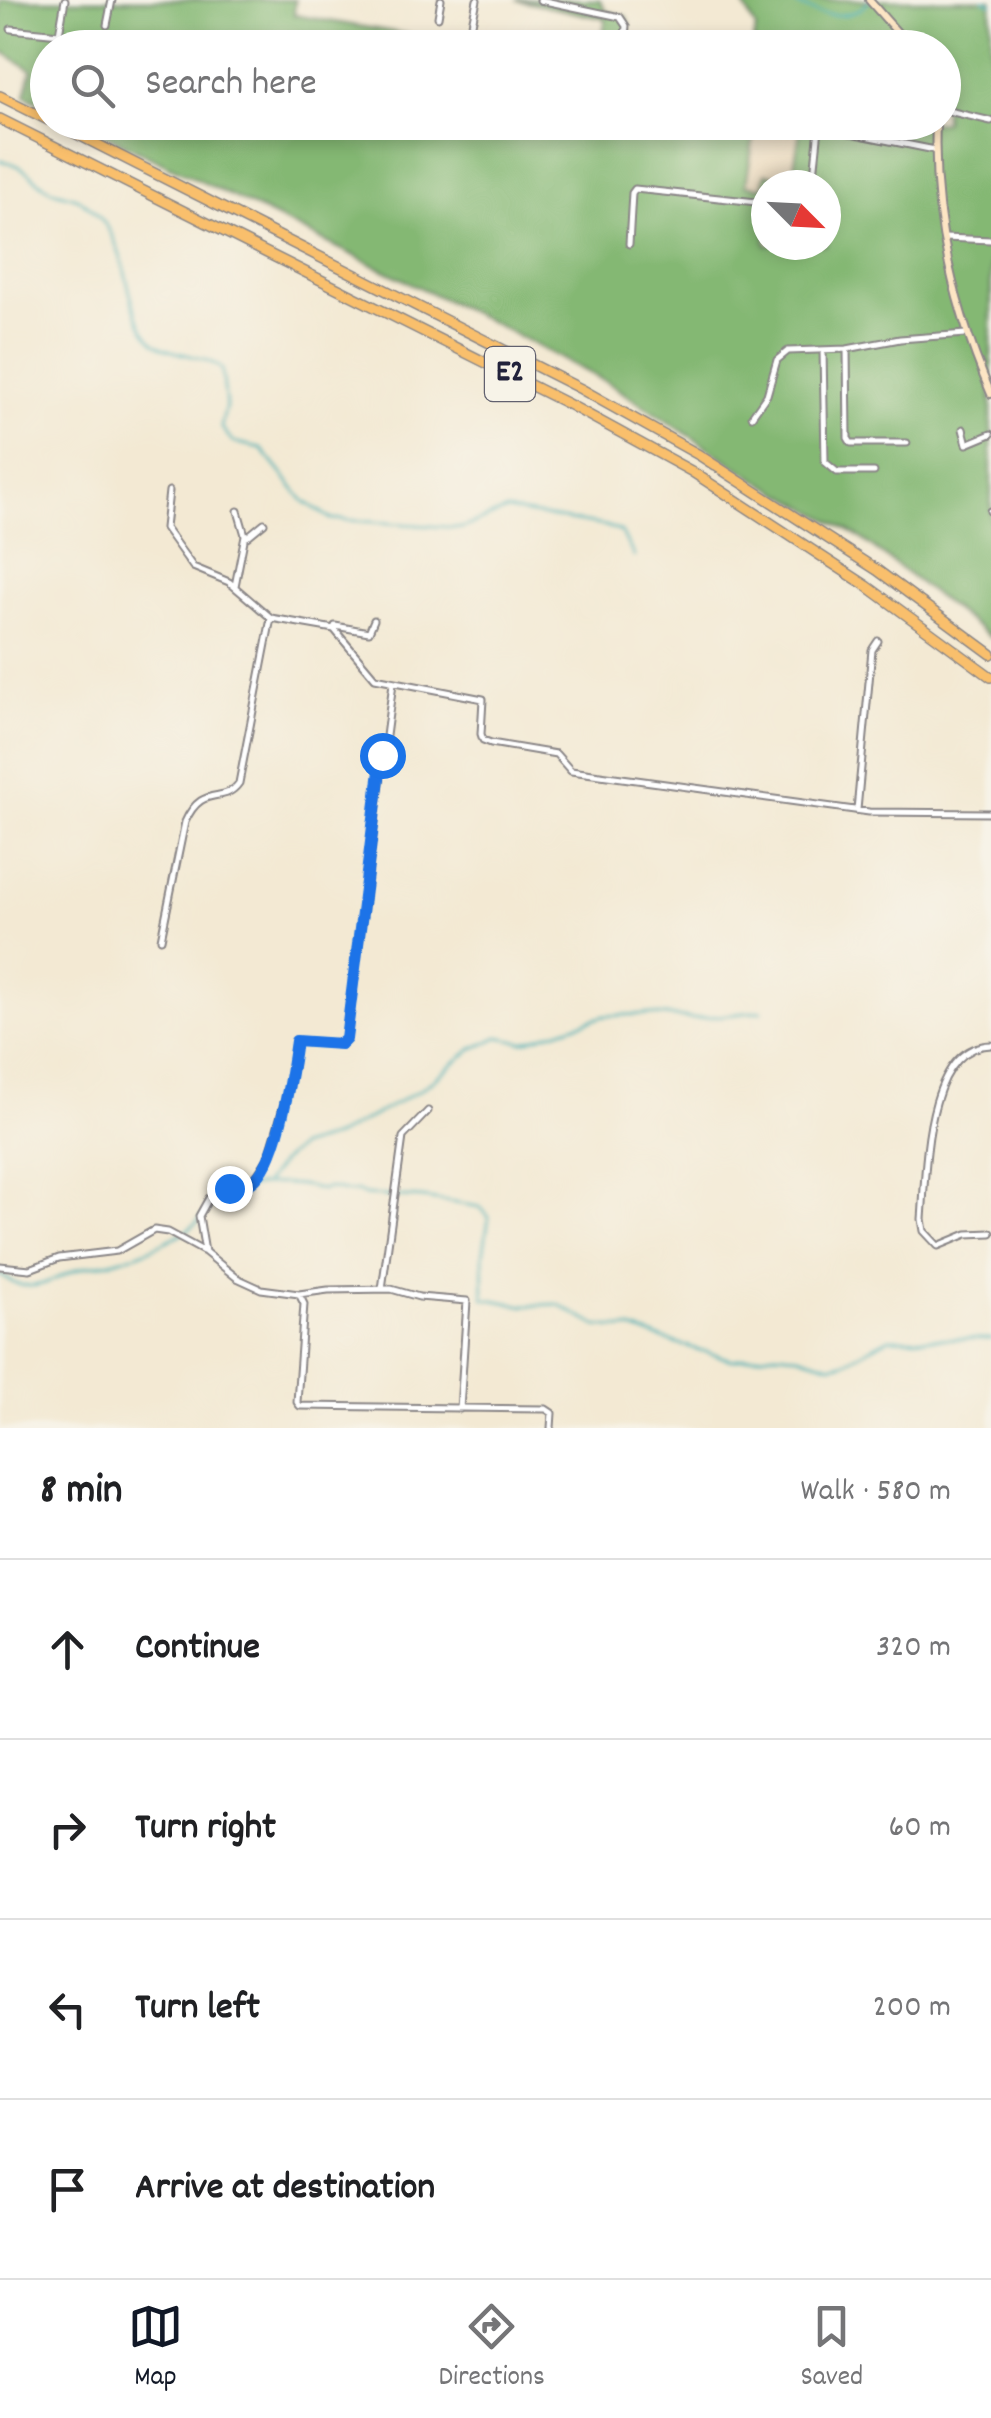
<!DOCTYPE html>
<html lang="en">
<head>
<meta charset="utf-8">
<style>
	body { margin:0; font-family:Dekko,sans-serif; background:#f2f2f2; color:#202124 }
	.compass { position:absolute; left:751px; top:170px; width:90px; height:90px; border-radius:50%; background:#fff; box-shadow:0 5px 15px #0003; rotate:114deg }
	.stop { position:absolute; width:30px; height:30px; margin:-22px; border:8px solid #1a73e8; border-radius:50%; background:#fff }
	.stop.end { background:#1a73e8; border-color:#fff; box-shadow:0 2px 10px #0008 }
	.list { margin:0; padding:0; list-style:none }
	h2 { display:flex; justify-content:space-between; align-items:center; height:130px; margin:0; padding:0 40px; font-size:42px }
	h2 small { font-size:32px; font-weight:400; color:#757577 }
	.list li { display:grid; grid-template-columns:65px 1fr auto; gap:30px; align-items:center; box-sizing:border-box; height:180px; padding:0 40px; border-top:2px solid #e0e0e0 }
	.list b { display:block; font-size:38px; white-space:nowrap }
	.list em { font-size:32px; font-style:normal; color:#757577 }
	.icon { flex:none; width:55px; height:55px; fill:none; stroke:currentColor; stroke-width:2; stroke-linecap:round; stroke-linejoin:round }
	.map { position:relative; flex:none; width:991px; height:1428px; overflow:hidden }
	.search { position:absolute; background:#fff; box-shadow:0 5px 15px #0003; left:30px; right:30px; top:30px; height:110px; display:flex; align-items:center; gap:25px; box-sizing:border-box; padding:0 35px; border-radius:55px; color:#757577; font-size:38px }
	.sheet { height:850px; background:#fff }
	nav { display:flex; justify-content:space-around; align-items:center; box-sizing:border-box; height:140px; border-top:2px solid #e0e0e0; background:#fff; font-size:28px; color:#757577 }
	nav a { display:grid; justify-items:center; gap:5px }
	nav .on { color:#111827 }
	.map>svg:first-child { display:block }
	.built { fill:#ebd8ba }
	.forest { fill:#84b873; stroke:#536d57; stroke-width:2.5; fill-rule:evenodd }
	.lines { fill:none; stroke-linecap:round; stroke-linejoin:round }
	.stream { stroke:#3daeb5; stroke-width:2.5 }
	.minor-casing { stroke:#8a8687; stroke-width:9 }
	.secondary-casing { stroke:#8a8687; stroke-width:10 }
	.motorway-casing { stroke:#8a8687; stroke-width:12 }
	.minor { stroke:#fff; stroke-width:5 }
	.secondary { stroke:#fde5c4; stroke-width:6 }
	.motorway { stroke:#f9bf6c; stroke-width:9 }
	.route { stroke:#1a73e8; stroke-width:12 }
	.labels { text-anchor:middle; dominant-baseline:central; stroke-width:8; stroke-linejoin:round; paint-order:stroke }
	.shield { fill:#f7f3e8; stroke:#62616f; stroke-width:2.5 }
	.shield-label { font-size:32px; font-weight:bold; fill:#22223b }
</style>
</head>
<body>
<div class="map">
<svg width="991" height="1428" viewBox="0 0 991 1428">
	<rect width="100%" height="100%" fill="#f7f3e8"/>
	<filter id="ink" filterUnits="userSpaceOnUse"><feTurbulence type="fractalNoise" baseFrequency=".01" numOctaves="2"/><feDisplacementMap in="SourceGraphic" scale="20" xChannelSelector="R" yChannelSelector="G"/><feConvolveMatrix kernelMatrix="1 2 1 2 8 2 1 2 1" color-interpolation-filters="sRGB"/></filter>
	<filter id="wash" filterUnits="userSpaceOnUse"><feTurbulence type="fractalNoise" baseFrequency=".0048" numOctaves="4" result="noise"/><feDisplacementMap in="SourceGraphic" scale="40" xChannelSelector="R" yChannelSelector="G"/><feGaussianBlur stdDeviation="2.25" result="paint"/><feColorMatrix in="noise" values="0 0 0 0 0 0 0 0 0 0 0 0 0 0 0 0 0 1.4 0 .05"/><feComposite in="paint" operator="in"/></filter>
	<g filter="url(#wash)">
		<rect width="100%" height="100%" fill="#f3e9d3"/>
		<path class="built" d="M 756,123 L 801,125 L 792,179 L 764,175 L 762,188 L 746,186 Z"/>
		<path class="forest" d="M 0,0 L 295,0 L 294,15 L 445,41 L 444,48 L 48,48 L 47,106 L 25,95 L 32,70 L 0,50 Z
			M 516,0 L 600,0 L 606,11 L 626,16 L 629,23 L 628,47 L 600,47 L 606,19 Z
			M 741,0 L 991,0 L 991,638 L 858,536 L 756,479 L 610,384 L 495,324 L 81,123 L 756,123 L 746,185 L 762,188 L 765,174 L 792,178 L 801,126 L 787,123 L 944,122 L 944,48 L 753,47 L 756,28 ZM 766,185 L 826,185 L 826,245 L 766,245 Z"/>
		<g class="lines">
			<path class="stream" d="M 789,0 C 812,14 849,25 869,1
				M 984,0 L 991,3
				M 0,161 C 26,163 31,180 52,190 C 61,194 72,195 81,200 C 137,239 118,305 153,341 C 167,356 201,352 222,369 L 226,406 L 221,427 L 233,442 L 261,448 L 304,501 L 331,519 L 462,528 L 507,510 L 606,526 L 621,532 L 634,556
				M 266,1182 L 282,1161 L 299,1147 L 334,1137 L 420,1090 L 472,1049 L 499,1037 L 523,1042 L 604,1016 L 646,1014 L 693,1019 L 762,1011
				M 0,1275 C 7,1278 12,1284 20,1285 C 43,1291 65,1271 86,1267 C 126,1260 150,1251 186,1231 C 200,1223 206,1210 219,1200 C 246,1181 293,1180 321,1190 C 334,1184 344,1195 357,1191 L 365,1195 L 423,1198 L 480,1207 L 489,1217 L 483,1256 L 484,1298 L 524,1306 L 557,1304 L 597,1326 L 631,1329 L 732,1360 L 774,1353 L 799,1355 L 831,1365 L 843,1363 L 889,1338 L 991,1339"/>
		</g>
	</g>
	<g filter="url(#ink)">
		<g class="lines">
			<defs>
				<path id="minor" d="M 540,0 L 620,17 L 626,26 L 624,48
					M 438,17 L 441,0
					M 107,25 L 112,0
					M 11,29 L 59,34 L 65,0
					M 57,48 L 59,34
					M 467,48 L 477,0
					M 944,110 L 991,121
					M 795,122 L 935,150
					M 813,185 L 819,128
					M 944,238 L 991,240
					M 629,244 L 632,193 L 635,189 L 766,203
					M 847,349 L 848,438 L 851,443 L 907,443
					M 823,350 L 825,462 L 837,472 L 874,472
					M 752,416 L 767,395 L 777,360 L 788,351 L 847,349 L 900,339 L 966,334
					M 963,429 L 967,444 L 991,434
					M 169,491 L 165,528 L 193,567 L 229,582 L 271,618 L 334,629 L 375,678 L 483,699 L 481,734 L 483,740 L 491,743 L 556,754 L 571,771 L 869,812 L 991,813
					M 990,511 L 991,511
					M 247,537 L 264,523
					M 235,586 L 245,535 L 238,511
					M 334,629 L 335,626 L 369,632 L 374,620
					M 393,683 L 346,1039 L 341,1044 L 296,1041 L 289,1087 L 269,1157 L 254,1180 L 209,1198 L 199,1216 L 205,1252 L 237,1278 L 261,1289 L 299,1294 L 328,1290 L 391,1289 L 419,1297 L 467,1301 L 460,1409
					M 857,810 L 872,650 L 878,641
					M 161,939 L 185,822 C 203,782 223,806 239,783 L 271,618
					M 991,1045 C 924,1047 926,1172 922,1219 L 924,1231 L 938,1246 L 967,1234 L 991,1233
					M 0,1266 L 30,1269 L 59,1258 L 117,1251 L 154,1230 L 168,1232 L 203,1251
					M 382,1289 L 403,1137 L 428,1111
					M 299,1294 L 304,1304 L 297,1402 L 300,1406 L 546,1409 L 552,1413 L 551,1428"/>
				<path id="secondary" d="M 869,0 L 911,48
					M 936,122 C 932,216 954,308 991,394"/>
				<path id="motorway" d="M 0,96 L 48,120
					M 0,119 L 572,406 L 691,471 L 867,586 L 991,677
					M 53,122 L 581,389 L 699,455 L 877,570 L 991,654"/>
			</defs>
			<use href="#minor" class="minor-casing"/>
			<use href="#secondary" class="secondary-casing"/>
			<use href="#motorway" class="motorway-casing"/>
			<use href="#minor" class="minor"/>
			<use href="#secondary" class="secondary"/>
			<use href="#motorway" class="motorway"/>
		</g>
	</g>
	<g class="lines" filter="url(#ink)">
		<path class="route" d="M 229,1188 C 236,1186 246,1186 252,1182 C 279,1164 291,1073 296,1041 L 341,1044 L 346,1039 L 382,755"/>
	</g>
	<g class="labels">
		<rect class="shield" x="485" y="347" width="50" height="54" rx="8"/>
		<g class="shield-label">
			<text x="510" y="374">E2</text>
		</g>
	</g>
</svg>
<svg class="compass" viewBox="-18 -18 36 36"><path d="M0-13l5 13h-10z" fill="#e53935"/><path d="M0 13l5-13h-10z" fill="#757577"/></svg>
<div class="stop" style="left:382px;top:755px"></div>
<div class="stop end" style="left:229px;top:1188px"></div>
<div class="search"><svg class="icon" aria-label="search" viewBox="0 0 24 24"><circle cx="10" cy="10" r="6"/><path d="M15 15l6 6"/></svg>Search here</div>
</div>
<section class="sheet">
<h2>8 min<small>Walk · 580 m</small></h2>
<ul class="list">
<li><svg class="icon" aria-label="ahead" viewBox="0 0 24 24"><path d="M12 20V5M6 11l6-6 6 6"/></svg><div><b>Continue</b></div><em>320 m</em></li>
<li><svg class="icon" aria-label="right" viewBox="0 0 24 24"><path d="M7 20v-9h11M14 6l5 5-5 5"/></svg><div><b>Turn right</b></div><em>60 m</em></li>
<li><svg class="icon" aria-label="left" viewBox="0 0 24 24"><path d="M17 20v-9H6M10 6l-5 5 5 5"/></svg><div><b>Turn left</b></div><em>200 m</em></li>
<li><svg class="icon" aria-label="arrive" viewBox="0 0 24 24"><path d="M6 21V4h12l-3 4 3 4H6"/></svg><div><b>Arrive at destination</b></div></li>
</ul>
</section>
<nav>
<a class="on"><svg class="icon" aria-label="map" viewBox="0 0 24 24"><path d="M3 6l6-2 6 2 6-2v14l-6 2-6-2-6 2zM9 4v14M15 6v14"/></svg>Map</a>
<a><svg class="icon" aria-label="directions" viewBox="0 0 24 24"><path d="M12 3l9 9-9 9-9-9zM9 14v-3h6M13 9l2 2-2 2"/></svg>Directions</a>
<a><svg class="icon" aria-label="saved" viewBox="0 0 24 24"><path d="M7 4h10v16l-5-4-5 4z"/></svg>Saved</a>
</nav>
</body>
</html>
